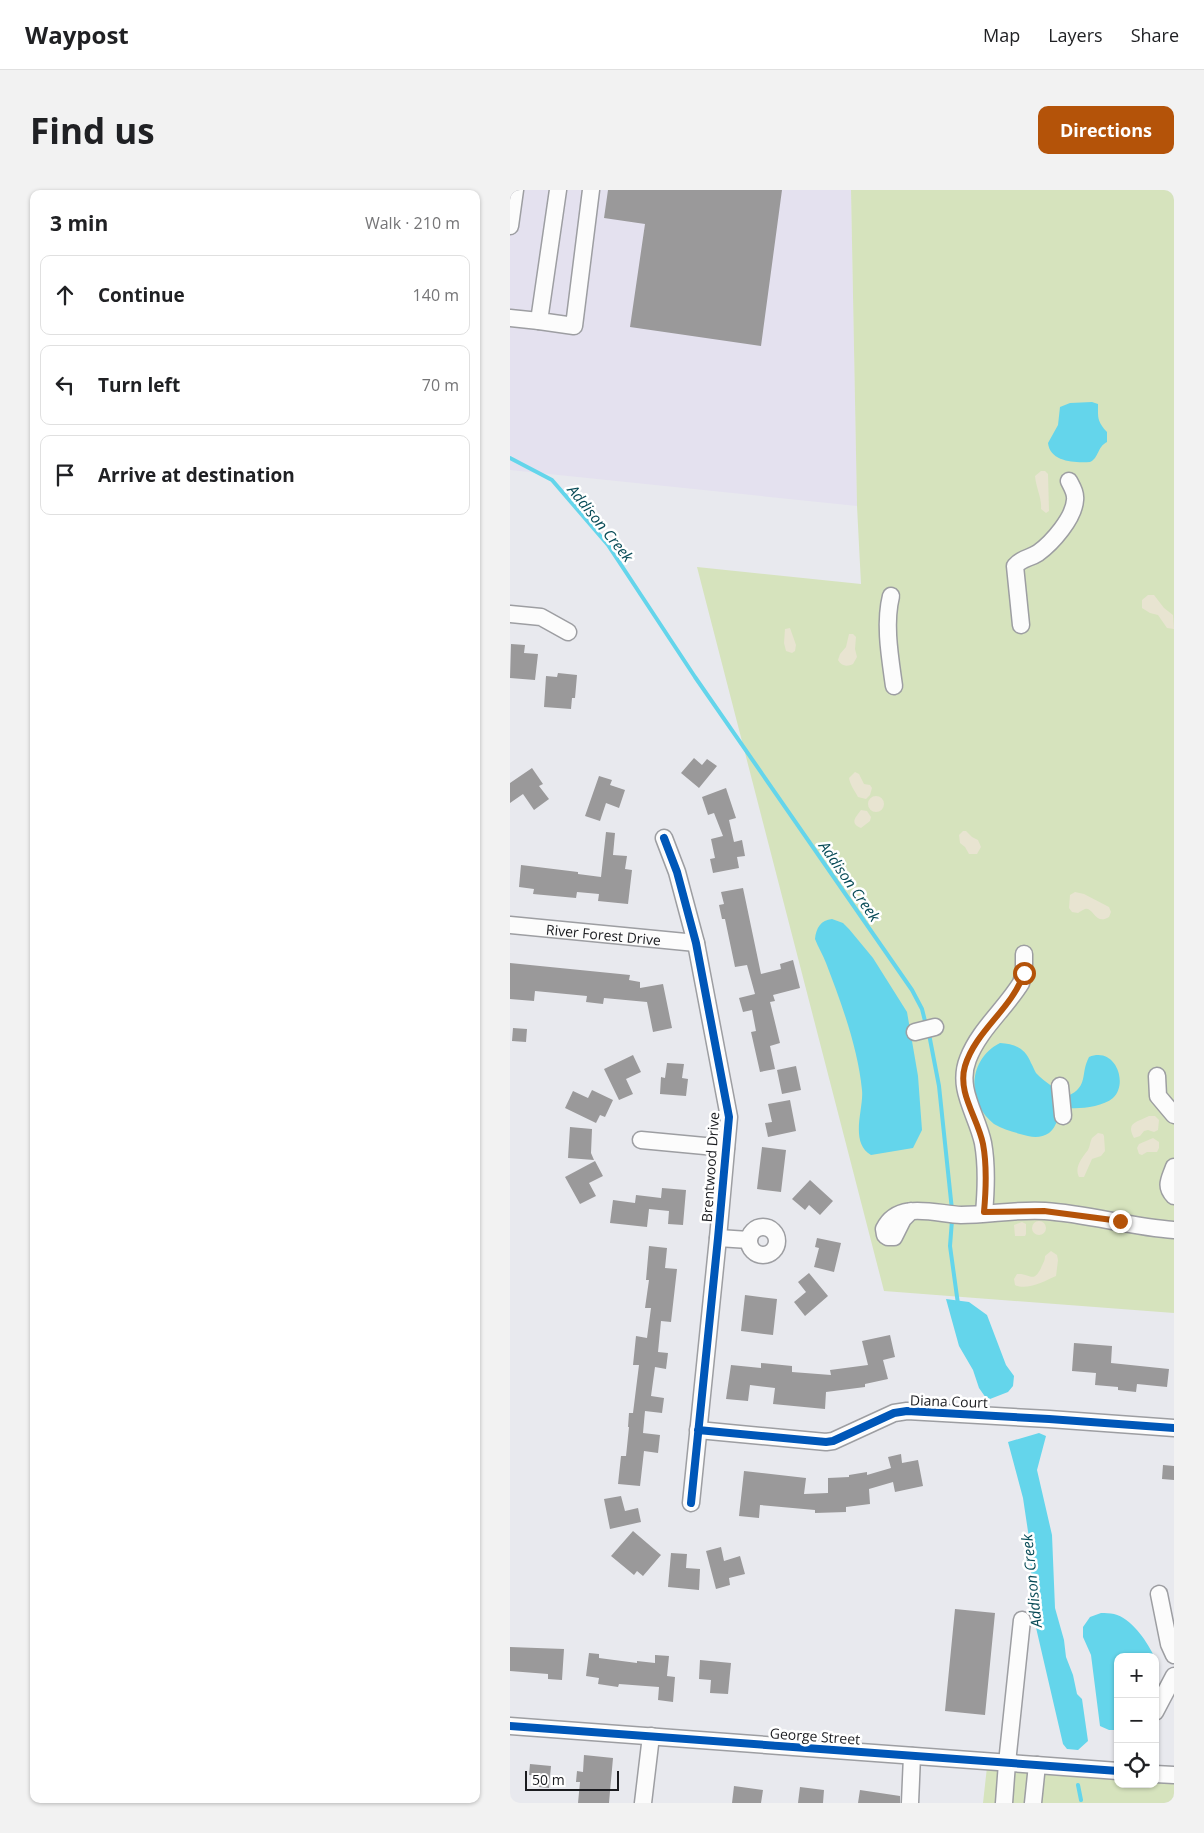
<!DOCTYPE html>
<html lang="en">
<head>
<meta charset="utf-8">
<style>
	body { margin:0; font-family:"Open Sans",sans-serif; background:#f2f2f2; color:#202124 }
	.controls { position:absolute; right:15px; bottom:15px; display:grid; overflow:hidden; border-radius:10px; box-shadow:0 1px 4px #0004 }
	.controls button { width:45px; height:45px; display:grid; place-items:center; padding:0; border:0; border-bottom:1px solid #e0e0e0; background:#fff; color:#202124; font:25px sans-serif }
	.scale { position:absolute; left:15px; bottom:12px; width:94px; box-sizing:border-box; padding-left:5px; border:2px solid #1a1b1f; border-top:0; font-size:14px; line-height:18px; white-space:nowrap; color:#1a1b1f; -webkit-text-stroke:4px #fff; paint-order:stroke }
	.stop { position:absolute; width:15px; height:15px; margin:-11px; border:4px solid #b45309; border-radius:50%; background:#fff }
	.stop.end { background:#b45309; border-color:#fff; box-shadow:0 1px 5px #0008 }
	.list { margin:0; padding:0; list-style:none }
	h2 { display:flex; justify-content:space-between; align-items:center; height:65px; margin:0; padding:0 20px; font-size:21px }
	h2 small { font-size:16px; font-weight:400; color:#757577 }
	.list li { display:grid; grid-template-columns:32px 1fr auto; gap:15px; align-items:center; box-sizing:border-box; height:80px; margin:0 10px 10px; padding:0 10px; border:1px solid #e0e0e0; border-radius:10px }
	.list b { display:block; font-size:19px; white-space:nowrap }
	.list em { font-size:16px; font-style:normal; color:#757577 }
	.icon { flex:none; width:28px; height:28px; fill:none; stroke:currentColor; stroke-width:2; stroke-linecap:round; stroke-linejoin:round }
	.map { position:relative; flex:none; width:664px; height:1613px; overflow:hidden; border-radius:10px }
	header { display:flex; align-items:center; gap:30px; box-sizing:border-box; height:70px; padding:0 25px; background:#fff; border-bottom:1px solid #e0e0e0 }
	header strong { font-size:24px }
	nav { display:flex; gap:28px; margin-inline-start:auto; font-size:18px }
	.intro { display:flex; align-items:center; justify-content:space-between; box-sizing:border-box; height:120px; padding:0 30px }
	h1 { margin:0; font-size:35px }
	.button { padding:12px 22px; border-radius:10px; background:#b45309; color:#fff; font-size:18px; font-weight:700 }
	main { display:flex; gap:30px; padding:0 30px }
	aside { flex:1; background:#fff; border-radius:10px; box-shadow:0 1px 4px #0004 }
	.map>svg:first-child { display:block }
	.commercial { fill:#e4e1ef }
	.green { fill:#d6e3bd }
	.sand { fill:#e8e4d1 }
	.water { fill:#64d5eb }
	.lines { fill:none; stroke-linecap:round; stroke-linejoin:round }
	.stream { stroke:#64d5eb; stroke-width:4 }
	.building { fill:#9a999a }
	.minor-casing { stroke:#9d9ea2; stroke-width:19 }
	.minor { stroke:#fcfcfc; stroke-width:16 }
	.cycleway-casing { stroke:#fff; stroke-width:11 }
	.cycleway { stroke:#0057b8; stroke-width:8 }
	.route { stroke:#b45309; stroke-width:6 }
	.labels { text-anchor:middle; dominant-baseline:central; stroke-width:5; stroke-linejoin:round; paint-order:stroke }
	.street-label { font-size:14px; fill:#1a1b1f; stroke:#fff }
	.water-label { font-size:15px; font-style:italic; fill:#084b57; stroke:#fff }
</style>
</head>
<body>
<header>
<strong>Waypost</strong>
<nav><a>Map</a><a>Layers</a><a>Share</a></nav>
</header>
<div class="intro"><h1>Find us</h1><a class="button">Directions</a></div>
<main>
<aside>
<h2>3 min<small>Walk · 210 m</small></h2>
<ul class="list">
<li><svg class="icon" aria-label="ahead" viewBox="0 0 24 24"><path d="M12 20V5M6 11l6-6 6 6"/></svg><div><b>Continue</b></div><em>140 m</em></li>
<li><svg class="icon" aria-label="left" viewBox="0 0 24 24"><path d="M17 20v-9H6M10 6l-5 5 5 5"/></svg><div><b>Turn left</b></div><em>70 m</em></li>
<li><svg class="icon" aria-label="arrive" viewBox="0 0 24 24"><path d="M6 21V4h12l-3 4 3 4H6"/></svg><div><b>Arrive at destination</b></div></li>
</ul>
</aside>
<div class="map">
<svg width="664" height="1613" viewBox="0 0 664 1613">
	<rect width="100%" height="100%" fill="#e8e9ee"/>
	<path class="commercial" d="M 0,0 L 341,0 L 347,316 L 0,280 Z"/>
	<path class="green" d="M 341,0 L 664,0 L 664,1123 L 374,1101 L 187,377 L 351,394 L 347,316 Z
		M 477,1577 L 608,1587 L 608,1594 L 645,1594 L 645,1590 L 664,1591 L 664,1613 L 473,1613 Z"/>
	<path class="sand" d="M 531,281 L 535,281 L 538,284 L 539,321 L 536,323 L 531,319 C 532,308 526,298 525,286 Z
		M 638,405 L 644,405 L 654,418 L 663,425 L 664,439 L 657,438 L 648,425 L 640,423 L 632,418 L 632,410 Z
		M 280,438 L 286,455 L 285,461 L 282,463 L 276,461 L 274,453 L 275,439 Z
		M 339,444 L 343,444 L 346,447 L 345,459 L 347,467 L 343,474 C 337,477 331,476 328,470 L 330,464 L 336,457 Z
		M 345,582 L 349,584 L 354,594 L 360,595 L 362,598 L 360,605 L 356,609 L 348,607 C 345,601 340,595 339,588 Z
		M358 614a8 8 0 1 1 16 0a8 8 0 1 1-16 0Z
		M 351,620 L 357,621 L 361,627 L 360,631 L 351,638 C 339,633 346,627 351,620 Z
		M 453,641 L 456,641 L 462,647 L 468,650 L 471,657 L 467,664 L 459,664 L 455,657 L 450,653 L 449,645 Z
		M 565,702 L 574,704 L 599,717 L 601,722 L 599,727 C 585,736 583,716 575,719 C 572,720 570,722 568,723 L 562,722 L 559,718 L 560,705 Z
		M 639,926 L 645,926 L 649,930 L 648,940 L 644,942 L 638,940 L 634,941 L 630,946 L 624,948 C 615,932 628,932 639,926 Z
		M 588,943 L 593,944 L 594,946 L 595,961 L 591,966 L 582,969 L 574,987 L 569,987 C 564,977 572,968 578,960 C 580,956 580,952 582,948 Z
		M 643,948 L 649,952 L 649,958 L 647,962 L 637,962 L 632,965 L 629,964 L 627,958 L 629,954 Z
		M522 1038a7 7 0 1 1 14 0a7 7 0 1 1-14 0Z
		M 512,1032 L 516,1034 L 516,1044 L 515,1046 L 505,1046 L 504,1035 Z
		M 541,1061 L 547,1065 L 548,1070 L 546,1086 C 535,1091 516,1101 505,1095 L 504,1089 L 507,1084 C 521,1083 523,1094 531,1078 C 533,1073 535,1071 535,1066 Z"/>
	<path class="water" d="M 582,212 L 588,214 C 588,228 587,231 597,242 L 597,252 C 587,257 589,268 580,272 C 565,273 540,272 538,253 L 548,235 L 550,217 L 560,213 Z
		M 322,729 L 333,733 L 339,739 L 363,768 L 397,822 L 408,886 L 412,940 L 403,958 L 361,965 C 339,952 354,919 352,900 C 348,858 331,812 316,773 C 313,765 308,757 305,749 C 306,738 311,730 322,729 Z
		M 490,853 C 505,854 515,858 521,873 C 523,876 524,880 526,883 C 535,893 547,899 558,906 C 579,896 570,884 579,867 C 605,856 619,893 603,908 C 592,917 571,919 558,918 C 555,922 550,926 548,930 C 545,935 544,939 539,943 C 530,949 520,947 510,944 C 501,941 492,939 484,934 C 456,912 458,869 490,853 Z
		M 436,1109 L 459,1112 L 477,1125 L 496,1175 L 504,1186 L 503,1196 L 498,1202 L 480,1209 L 476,1208 L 469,1198 L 463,1180 L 449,1156 Z
		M 529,1243 L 536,1246 L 527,1280 L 542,1345 L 545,1418 L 554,1450 L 556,1467 L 563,1485 L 567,1504 L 572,1509 L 578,1551 L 568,1560 L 557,1559 L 553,1554 L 524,1429 L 519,1348 L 513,1308 L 498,1252 Z
		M 591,1423 C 595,1423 600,1423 604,1424 C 621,1428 636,1450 643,1464 L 643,1467 L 608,1467 L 608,1540 L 599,1540 L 590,1536 L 581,1465 L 573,1447 L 573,1437 L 580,1427 Z"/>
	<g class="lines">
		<path class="stream" d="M 0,268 L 42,290 L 98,355 L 185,487 L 402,800 L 412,819 L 416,835
			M 419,844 L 429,896 L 442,1020
			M 442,1030 L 440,1056 L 448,1114
			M 568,1595 L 571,1610"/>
	</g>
	<path class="building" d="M 98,0 L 272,0 L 251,156 L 120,137 L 135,34 L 94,28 Z
		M 1,454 L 15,455 L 14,463 L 28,464 L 25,490 L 0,488 Z
		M 48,483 L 67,485 L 65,508 L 62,508 L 61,519 L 34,517 L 36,486 L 47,487 Z
		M 184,568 L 192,575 L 197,569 L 207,576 L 189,598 L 171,583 Z
		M 22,578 L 33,594 L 29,596 L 39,609 L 24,620 L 13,604 L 0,613 L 0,593 Z
		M 89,586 L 102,590 L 100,595 L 115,600 L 109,618 L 96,613 L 90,631 L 75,626 Z
		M 216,598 L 226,628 L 219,630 L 224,652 L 232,650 L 235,666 L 227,667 L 229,678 L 203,683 L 200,669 L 205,668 L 201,649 L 213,646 L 204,623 L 198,625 L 192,607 Z
		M 96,642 L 105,643 L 103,665 L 117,666 L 115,679 L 122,680 L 118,714 L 88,711 L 89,704 L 67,702 L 66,708 L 23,704 L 24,699 L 9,697 L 11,675 L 68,682 L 68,684 L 91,687 Z
		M 233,698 L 251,784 L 271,779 L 270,774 L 283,770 L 290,798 L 263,805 L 265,811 L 260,812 L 270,853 L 260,856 L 265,879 L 250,882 L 241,842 L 246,841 L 242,820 L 233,822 L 229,808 L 245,804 L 237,775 L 225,777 L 215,729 L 212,729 L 209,715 L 214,714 L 211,702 Z
		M 0,773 L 120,785 L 119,790 L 130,792 L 130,798 L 153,794 L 162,838 L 143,842 L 137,812 L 94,808 L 93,814 L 76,812 L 77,806 L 25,801 L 24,811 L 0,809 Z
		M 3,838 L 17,839 L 16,852 L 2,851 Z
		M 123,865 L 131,882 L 116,889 L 123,904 L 109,910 L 94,879 Z
		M 157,873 L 174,874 L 172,888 L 178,889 L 176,906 L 150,904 L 151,887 L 155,888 Z
		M 286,876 L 291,900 L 272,904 L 267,880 Z
		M 82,900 L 103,910 L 95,927 L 90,925 L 86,933 L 55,918 L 63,901 L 78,908 Z
		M 280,910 L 286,941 L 258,947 L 255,933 L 262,932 L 258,914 Z
		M 60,937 L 82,939 L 81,963 L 84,970 L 58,968 Z
		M 252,957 L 276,960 L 271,1002 L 247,999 Z
		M 85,971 L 93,986 L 79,993 L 86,1006 L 70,1014 L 55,987 Z
		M 300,990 L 323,1011 L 310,1025 L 299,1015 L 295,1020 L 282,1009 Z
		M 152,998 L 176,1000 L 173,1035 L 158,1034 L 159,1021 L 139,1019 L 137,1037 L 100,1033 L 103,1010 L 125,1013 L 126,1005 L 151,1008 Z
		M 307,1048 L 331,1053 L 324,1082 L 304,1077 L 309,1058 L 305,1057 Z
		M 139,1056 L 157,1058 L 155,1078 L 167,1079 L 161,1132 L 151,1131 L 148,1162 L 158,1163 L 156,1179 L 145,1177 L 141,1206 L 154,1208 L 152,1223 L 135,1221 L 133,1243 L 150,1245 L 148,1263 L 134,1261 L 130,1296 L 108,1294 L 111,1266 L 116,1266 L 119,1237 L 118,1237 L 119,1223 L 123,1223 L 129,1175 L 123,1175 L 126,1146 L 137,1148 L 141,1118 L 135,1118 L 139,1090 L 136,1090 Z
		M 299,1083 L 318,1106 L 295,1126 L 284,1112 L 296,1102 L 288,1092 Z
		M 235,1105 L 267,1109 L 263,1145 L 231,1141 Z
		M 380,1145 L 385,1167 L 373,1170 L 378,1189 L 355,1194 L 355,1197 L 316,1202 L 315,1219 L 263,1214 L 265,1198 L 240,1195 L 238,1211 L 216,1209 L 221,1175 L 251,1178 L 251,1173 L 282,1176 L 282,1182 L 321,1185 L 320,1180 L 358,1175 L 352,1151 Z
		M 564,1153 L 602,1156 L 601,1173 L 659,1179 L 657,1197 L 627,1194 L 626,1202 L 608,1200 L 608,1197 L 585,1195 L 586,1183 L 562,1181 Z
		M 391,1264 L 392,1273 L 408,1270 L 413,1296 L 385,1302 L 383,1292 L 359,1299 L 360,1314 L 336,1317 L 336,1322 L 305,1323 L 305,1320 L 250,1315 L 249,1328 L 229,1326 L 234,1281 L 296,1288 L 294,1304 L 318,1303 L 318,1288 L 339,1287 L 339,1285 L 357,1282 L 357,1285 L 381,1278 L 378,1267 Z
		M 653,1275 L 664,1276 L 664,1290 L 652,1289 Z
		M 111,1306 L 115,1321 L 128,1318 L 131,1332 L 100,1339 L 94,1309 Z
		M 123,1341 L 151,1365 L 133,1386 L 127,1381 L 124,1385 L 101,1366 Z
		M 211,1357 L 214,1371 L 230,1366 L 235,1384 L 219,1388 L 220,1395 L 206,1399 L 196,1361 Z
		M 161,1363 L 177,1364 L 176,1378 L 190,1379 L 189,1400 L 158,1397 Z
		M 445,1419 L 485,1423 L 475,1525 L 435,1521 Z
		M 0,1457 L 54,1459 L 52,1490 L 38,1489 L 38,1484 L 0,1481 Z
		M 79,1463 L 89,1464 L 89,1468 L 127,1473 L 127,1471 L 145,1473 L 145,1465 L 159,1466 L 157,1486 L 165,1487 L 163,1512 L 148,1510 L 149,1497 L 109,1494 L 108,1497 L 88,1494 L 89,1488 L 76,1486 Z
		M 190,1470 L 221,1473 L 218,1504 L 200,1503 L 201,1490 L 189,1489 Z
		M 74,1565 L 103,1568 L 99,1613 L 68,1613 L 70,1592 L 66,1592 L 67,1581 L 73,1582 Z
		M 20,1574 L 41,1576 L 39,1598 L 29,1597 L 30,1586 L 19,1585 Z
		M 224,1596 L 253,1600 L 251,1613 L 222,1613 Z
		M 290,1597 L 314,1600 L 313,1613 L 288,1613 Z
		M 350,1600 L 390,1606 L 390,1613 L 348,1613 Z"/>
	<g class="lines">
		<defs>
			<g id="minor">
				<path d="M 48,0 L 29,131 L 64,136 L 81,0"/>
				<path d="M 0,36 L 5,0"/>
				<path d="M 0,128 L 29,131"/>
				<path d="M 381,406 C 374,434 380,467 384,496"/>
				<path d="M 0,424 L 31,427 L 58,442"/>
				<path d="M 511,435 L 505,376 C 513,367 519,369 528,363 C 542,353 564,328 565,310 C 566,303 562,297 559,291"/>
				<path d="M 154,648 L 167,682 L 186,753 L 219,927 L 208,1048 L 181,1313"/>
				<path id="s1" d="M 0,735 L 186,753"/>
				<path d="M 405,842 L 425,837"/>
				<path d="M 647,886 L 648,906 L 664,925"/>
				<path d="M 550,896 L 553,926"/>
				<path d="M 131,950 L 216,958"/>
				<path d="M 664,977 C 660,989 654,996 664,1006"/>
				<path d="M 401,1021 L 393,1029 L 384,1047 L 378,1047 L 375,1045 L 374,1039 C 388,1010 426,1024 451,1025 C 479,1025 507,1019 535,1021 C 579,1024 621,1037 664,1040"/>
				<path d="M 474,1023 C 476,1001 477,975 473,953 C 467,924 446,899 458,869 C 469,840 495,819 511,793 L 514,783 L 514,764"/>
				<circle cx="253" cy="1051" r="14"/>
				<path d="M 208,1048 L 239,1050"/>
				<path d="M 188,1240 L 316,1252 L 323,1251 L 384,1223 L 397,1221 L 539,1229 L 664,1238"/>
				<path d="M 649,1404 L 659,1454 L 664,1465"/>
				<path d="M 645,1522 L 664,1486"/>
				<path d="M 0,1536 L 608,1581"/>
				<path d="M 645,1584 L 664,1585"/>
				<path d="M 133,1613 L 141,1546"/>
				<path d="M 400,1613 L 402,1566"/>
				<path d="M 494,1613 L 497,1573 L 512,1430"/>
				<path d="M 523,1613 L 527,1575"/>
			</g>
		</defs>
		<use href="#minor" class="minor-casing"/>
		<use href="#minor" class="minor"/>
		<defs>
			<path id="cycleway" d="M 154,648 L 167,682 L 186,753 L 219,927 L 208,1048 L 181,1313
				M 188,1240 L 316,1252 L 323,1251 L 384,1223 L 397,1221 L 539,1229 L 664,1238
				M 0,1536 L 608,1581"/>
		</defs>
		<use href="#cycleway" class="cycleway-casing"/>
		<use href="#cycleway" class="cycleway"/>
	</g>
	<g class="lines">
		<path class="route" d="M 514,783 C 502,819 466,840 455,876 C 447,903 468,928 473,954 C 477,975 476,1000 474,1022 L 534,1021 L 610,1031"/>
	</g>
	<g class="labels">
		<g class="street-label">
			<text stroke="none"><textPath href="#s1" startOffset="94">River Forest Drive</textPath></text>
			<text transform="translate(200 977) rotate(-86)">Brentwood Drive</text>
			<text transform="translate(439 1211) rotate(2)">Diana Court</text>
			<text transform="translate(305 1546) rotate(4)">George Street</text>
		</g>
		<g class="water-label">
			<text transform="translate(91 333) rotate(51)">Addison Creek</text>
			<text transform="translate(340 691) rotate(55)">Addison Creek</text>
			<text transform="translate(521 1391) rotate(-96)">Addison Creek</text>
		</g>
	</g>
</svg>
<div class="controls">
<button>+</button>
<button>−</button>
<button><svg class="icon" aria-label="locate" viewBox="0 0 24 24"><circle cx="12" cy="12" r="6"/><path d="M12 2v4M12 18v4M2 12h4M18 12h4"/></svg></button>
</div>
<div class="scale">50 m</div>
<div class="stop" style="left:514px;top:783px"></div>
<div class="stop end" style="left:610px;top:1031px"></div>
</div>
</main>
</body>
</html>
